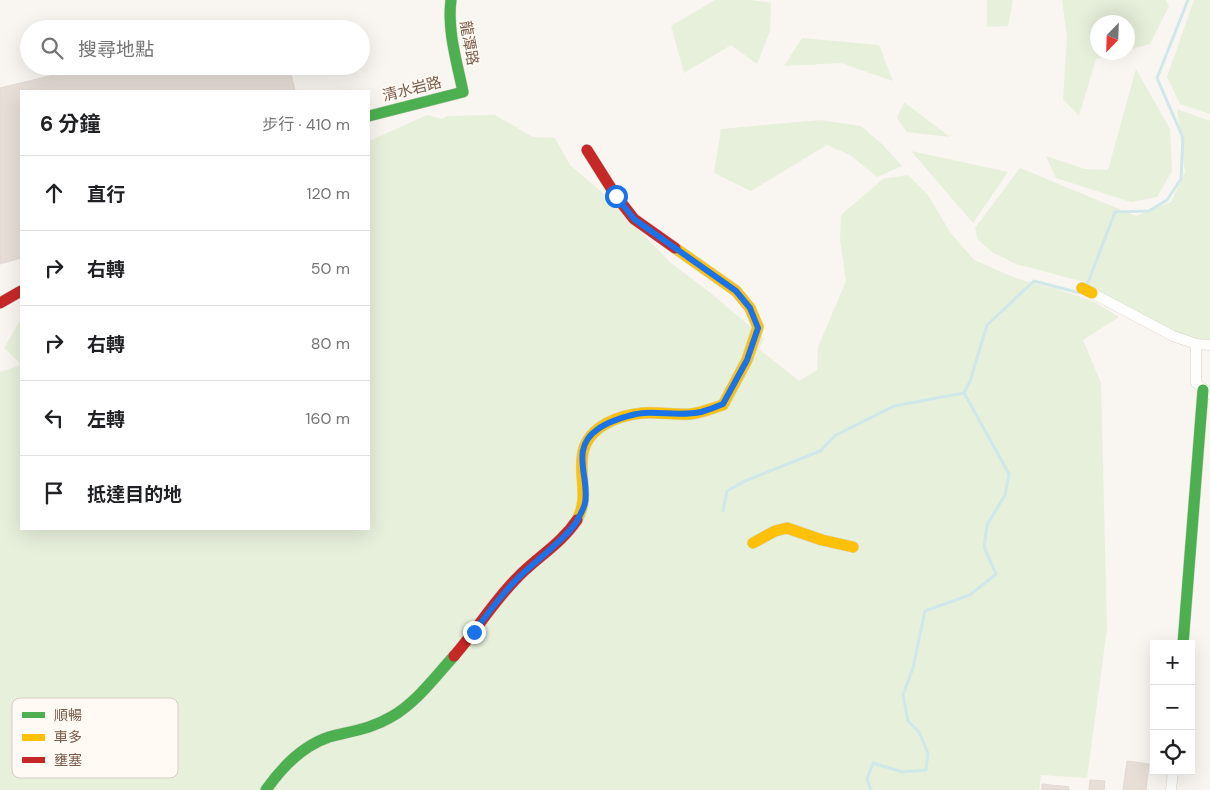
<!DOCTYPE html>
<html lang="zh-TW">
<head>
<meta charset="utf-8">
<style>
	body { margin:0; font-family:"DM Sans","Noto Sans TC",sans-serif; background:#f2f2f2; color:#202124 }
	.controls { position:absolute; right:15px; bottom:15px; display:grid; overflow:hidden; border-radius:0px; box-shadow:0 5px 20px #0002 }
	.controls button { width:45px; height:45px; display:grid; place-items:center; padding:0; border:0; border-bottom:1px solid #e0e0e0; background:#fff; color:#202124; font:25px sans-serif }
	.compass { position:absolute; left:1090px; top:15px; width:45px; height:45px; border-radius:50%; background:#fff; box-shadow:0 5px 20px #0002; rotate:203deg }
	.stop { position:absolute; width:15px; height:15px; margin:-11px; border:4px solid #1a73e8; border-radius:50%; background:#fff }
	.stop.end { background:#1a73e8; border-color:#fff; box-shadow:0 1px 5px #0008 }
	.list { margin:0; padding:0; list-style:none }
	h2 { display:flex; justify-content:space-between; align-items:center; height:65px; margin:0; padding:0 20px; font-size:21px }
	h2 small { font-size:16px; font-weight:400; color:#757577 }
	.list li { display:grid; grid-template-columns:32px 1fr auto; gap:15px; align-items:center; box-sizing:border-box; height:75px; padding:0 20px; border-top:1px solid #e0e0e0 }
	.list b { display:block; font-size:19px; white-space:nowrap }
	.list em { font-size:16px; font-style:normal; color:#757577 }
	.icon { flex:none; width:28px; height:28px; fill:none; stroke:currentColor; stroke-width:2; stroke-linecap:round; stroke-linejoin:round }
	.map { position:relative; flex:none; width:1210px; height:790px; overflow:hidden }
	.search { position:absolute; background:#fff; box-shadow:0 5px 20px #0002; left:20px; top:20px; width:350px; height:55px; display:flex; align-items:center; gap:12px; box-sizing:border-box; padding:0 18px; border-radius:28px; color:#757577; font-size:19px }
	.panel { position:absolute; background:#fff; box-shadow:0 5px 20px #0002; left:20px; top:90px; width:350px; height:440px; border-radius:0px }
	.map>svg:first-child { display:block }
	.green { fill:#e7f0db }
	.lines { fill:none; stroke-linecap:round; stroke-linejoin:round }
	.stream { stroke:#d0e8ea; stroke-width:3 }
	.building { fill:#e6ded7; stroke:#e2d8d2 }
	.street-casing { stroke:#d7d1cb; stroke-width:11 }
	.fast-casing { stroke:#d9d2cb; stroke-width:12 }
	.slow-casing { stroke:#d9d2cb; stroke-width:12 }
	.jam-casing { stroke:#d9d2cb; stroke-width:12 }
	.street { stroke:#fefefd; stroke-width:10 }
	.fast { stroke:#4caf50; stroke-width:11 }
	.slow { stroke:#ffc107; stroke-width:11 }
	.jam { stroke:#c62828; stroke-width:11 }
	.route { stroke:#1a73e8; stroke-width:6 }
	.labels { text-anchor:middle; dominant-baseline:central; stroke-width:4; stroke-linejoin:round; paint-order:stroke }
	.street-label { font-size:15px; fill:#7a5c4d; stroke:#fffaf3 }
	.key { fill:#fffaf3; stroke:#d7cbc1; stroke-width:1 }
	.key-label { font-size:14px; fill:#7a5c4d }
</style>
</head>
<body>
<div class="map">
<svg width="1210" height="790" viewBox="0 0 1210 790">
	<rect width="100%" height="100%" fill="#f9f5f0"/>
	<path class="green" d="M 715,0 L 752,0 L 771,3 L 770,31 L 757,64 L 731,45 L 684,73 L 671,26 Z
		M 987,0 L 1013,0 L 1008,26 L 987,27 Z
		M 1062,0 L 1166,0 L 1169,6 L 1150,44 L 1128,50 L 1128,22 L 1098,22 L 1098,52 L 1118,53 L 1096,59 L 1079,116 L 1063,99 L 1067,37 Z
		M 1194,0 L 1210,0 L 1210,114 L 1180,104 L 1167,77 Z
		M 802,38 L 879,45 L 893,81 L 841,63 L 784,66 Z
		M 1136,69 L 1170,129 L 1172,171 L 1157,197 L 1131,202 L 1056,178 L 1046,156 L 1085,169 L 1108,170 Z
		M 904,102 L 950,137 L 907,132 L 897,118 Z
		M 1177,109 L 1210,121 L 1210,345 L 1180,339 L 1084,282 L 1016,264 L 992,252 L 978,240 L 975,228 L 1020,168 L 1136,216 L 1171,202 L 1185,172 Z
		M 427,115 L 442,119 L 447,116 L 495,115 L 533,137 L 555,138 L 570,165 L 605,195 L 671,263 L 708,291 L 764,338 L 759,349 L 799,381 L 817,370 L 818,347 L 846,281 L 840,239 L 841,215 L 883,179 L 908,175 L 928,195 L 950,232 L 974,260 L 1018,279 L 1057,289 L 1093,301 L 1119,317 L 1083,340 L 1101,383 L 1107,629 L 1087,778 L 1041,775 L 1039,790 L 0,790 L 0,372 L 21,365 L 21,529 L 369,529 L 369,141 Z
		M 819,120 L 861,126 L 883,145 L 902,166 L 877,177 L 850,155 L 827,145 L 751,191 L 714,173 L 721,129 Z
		M 911,151 L 1008,172 L 973,223 Z
		M 21,319 L 21,364 L 4,348 Z"/>
	<g class="lines">
		<path class="stream" d="M 1087,285 L 1115,212 L 1149,211 L 1167,200 L 1181,179 L 1183,138 L 1157,78 L 1188,0
			M 723,511 L 727,491 L 745,481 L 820,451 L 836,435 L 894,406 L 964,393
			M 871,790 L 867,779 L 873,763 L 902,772 L 926,770 L 928,753 L 919,732 L 908,721 L 903,695 L 913,668 L 925,611 L 970,595 L 996,574 L 984,547 L 987,525 L 1005,495 L 1009,474 L 964,393 L 970,381 L 987,325 L 1034,281 L 1080,293"/>
	</g>
	<path class="building" d="M 278,22 L 279,29 L 248,29 Z
		M 91,66 L 289,66 L 295,91 L 21,91 L 21,258 L 0,264 L 0,88 Z
		M 1127,761 L 1149,764 L 1146,790 L 1123,790 Z
		M 1090,780 L 1105,781 L 1104,790 L 1089,790 Z
		M 1042,784 L 1069,787 L 1069,790 L 1042,790 Z"/>
	<g class="lines">
		<defs>
			<path id="street" d="M 1092,293 L 1173,336 L 1196,344 L 1210,345
				M 1196,344 L 1196,383 L 1210,394
				M 1171,790 L 1173,771"/>
			<path id="fast" d="M 369,116 L 463,92 C 457,62 447,31 451,0
				M 1183,644 L 1203,390
				M 266,790 C 282,767 302,746 329,737 C 351,731 371,729 391,717 C 416,703 435,677 454,656"/>
			<path id="slow" d="M 1082,288 L 1092,293
				M 577,520 C 590,496 578,477 583,452 C 589,426 619,415 643,413 C 659,412 674,415 690,414 C 701,413 712,408 723,405 L 747,360 L 758,327 L 750,308 L 736,291 L 675,248
				M 753,543 L 775,531 L 787,528 L 822,540 L 853,547"/>
			<path id="jam" d="M 587,150 L 616,196 L 634,219 L 675,248
				M 0,303 L 21,291
				M 454,656 C 476,631 493,602 517,578 C 536,558 561,544 577,520"/>
		</defs>
		<use href="#street" class="street-casing"/>
		<use href="#fast" class="fast-casing"/>
		<use href="#slow" class="slow-casing"/>
		<use href="#jam" class="jam-casing"/>
		<use href="#street" class="street"/>
		<use href="#fast" class="fast"/>
		<use href="#slow" class="slow"/>
		<use href="#jam" class="jam"/>
	</g>
	<g class="lines">
		<path class="route" d="M 474,632 C 489,612 502,593 520,576 C 534,562 572,534 579,517 C 581,513 584,508 585,503 C 590,477 569,449 598,429 C 609,421 631,414 644,413 C 663,412 682,416 701,412 C 708,410 716,407 723,404 L 747,360 L 758,328 L 750,308 L 736,291 L 634,219 L 616,196"/>
	</g>
	<g class="labels">
		<g class="street-label">
			<text transform="translate(469 43) rotate(80)">龍潭路</text>
			<text transform="translate(412 89) rotate(-14)">清水岩路</text>
		</g>
	</g>
	<rect x="12" y="698" width="166" height="80" rx="8" class="key"/>
	<rect x="22" y="712" width="23" height="6" fill="#4caf50"/>
	<rect x="22" y="734" width="23" height="7" fill="#ffc107"/>
	<rect x="22" y="757" width="23" height="6" fill="#c62828"/>
	<g class="key-label">
		<text x="54" y="720">順暢</text>
		<text x="54" y="742">車多</text>
		<text x="54" y="765">壅塞</text>
	</g>
</svg>
<div class="controls">
<button>+</button>
<button>−</button>
<button><svg class="icon" aria-label="locate" viewBox="0 0 24 24"><circle cx="12" cy="12" r="6"/><path d="M12 2v4M12 18v4M2 12h4M18 12h4"/></svg></button>
</div>
<svg class="compass" viewBox="-18 -18 36 36"><path d="M0-13l5 13h-10z" fill="#e53935"/><path d="M0 13l5-13h-10z" fill="#757577"/></svg>
<div class="stop" style="left:616px;top:196px"></div>
<div class="stop end" style="left:474px;top:632px"></div>
<div class="search"><svg class="icon" aria-label="search" viewBox="0 0 24 24"><circle cx="10" cy="10" r="6"/><path d="M15 15l6 6"/></svg>搜尋地點</div>
<section class="panel">
<h2>6 分鐘<small>步行 · 410 m</small></h2>
<ul class="list">
<li><svg class="icon" aria-label="ahead" viewBox="0 0 24 24"><path d="M12 20V5M6 11l6-6 6 6"/></svg><div><b>直行</b></div><em>120 m</em></li>
<li><svg class="icon" aria-label="right" viewBox="0 0 24 24"><path d="M7 20v-9h11M14 6l5 5-5 5"/></svg><div><b>右轉</b></div><em>50 m</em></li>
<li><svg class="icon" aria-label="right" viewBox="0 0 24 24"><path d="M7 20v-9h11M14 6l5 5-5 5"/></svg><div><b>右轉</b></div><em>80 m</em></li>
<li><svg class="icon" aria-label="left" viewBox="0 0 24 24"><path d="M17 20v-9H6M10 6l-5 5 5 5"/></svg><div><b>左轉</b></div><em>160 m</em></li>
<li><svg class="icon" aria-label="arrive" viewBox="0 0 24 24"><path d="M6 21V4h12l-3 4 3 4H6"/></svg><div><b>抵達目的地</b></div></li>
</ul>
</section>
</div>
</body>
</html>
